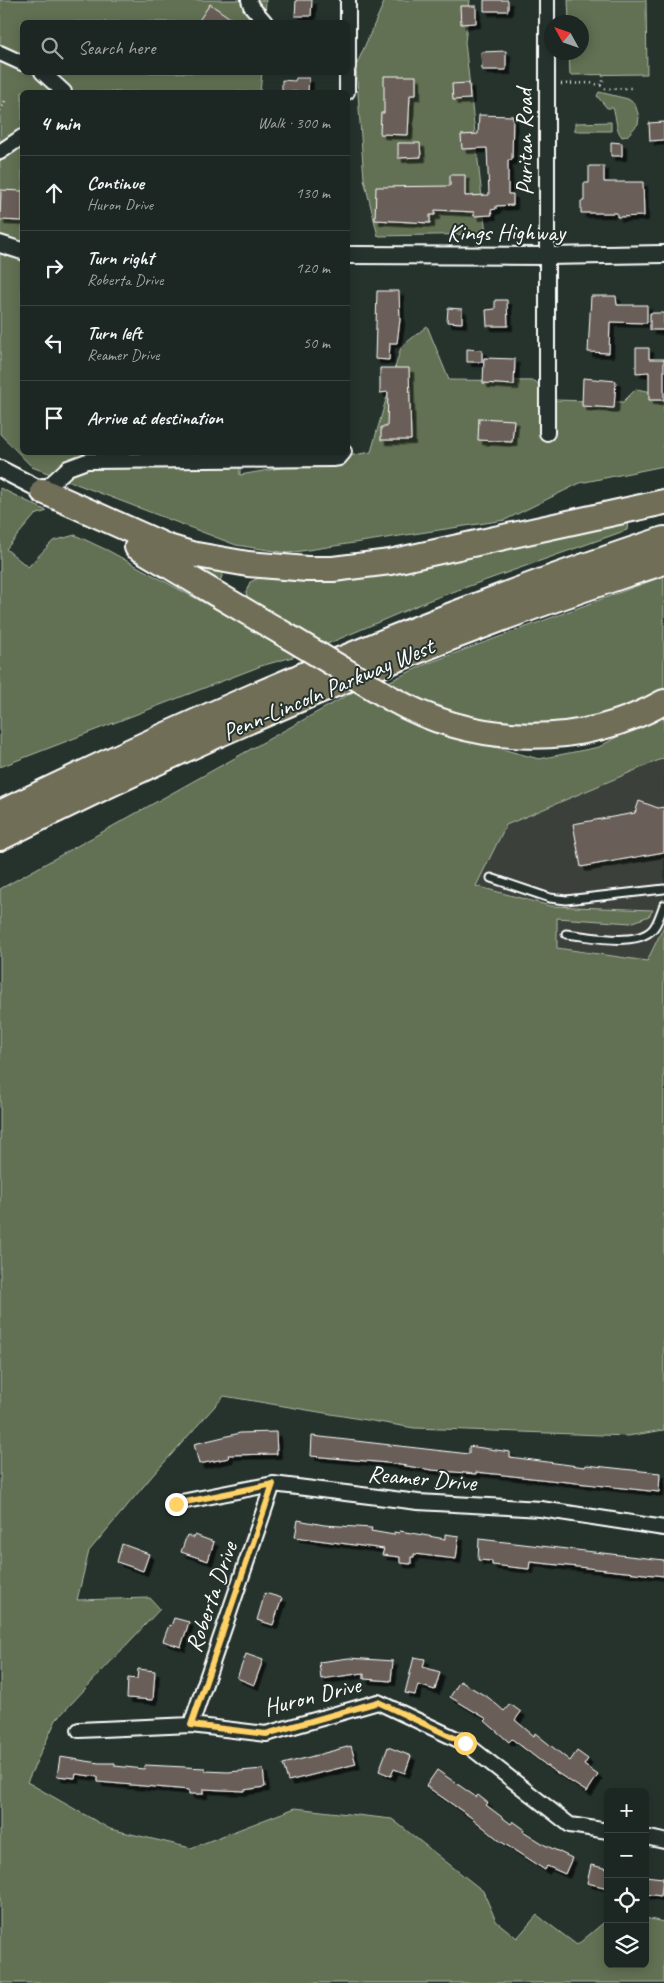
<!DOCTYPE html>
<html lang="en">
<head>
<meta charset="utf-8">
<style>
	body { margin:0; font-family:Caveat,sans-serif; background:#252e2a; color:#f1f3f6 }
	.controls { position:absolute; right:15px; bottom:15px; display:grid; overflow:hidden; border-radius:8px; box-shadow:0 2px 12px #0003 }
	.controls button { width:45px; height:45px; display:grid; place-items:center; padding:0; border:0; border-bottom:1px solid #3a4340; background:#1c2622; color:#f1f3f6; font:25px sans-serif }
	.compass { position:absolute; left:544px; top:15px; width:45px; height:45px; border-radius:50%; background:#1c2622; box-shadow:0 2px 12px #0003; rotate:310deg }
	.stop { position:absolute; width:15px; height:15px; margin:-11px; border:4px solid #ffd166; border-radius:50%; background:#fff }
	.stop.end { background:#ffd166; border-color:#fff; box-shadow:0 1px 5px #0008 }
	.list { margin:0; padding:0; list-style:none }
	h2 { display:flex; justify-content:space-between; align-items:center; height:65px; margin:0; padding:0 20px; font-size:21px }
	h2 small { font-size:16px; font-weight:400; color:#a0a5a5 }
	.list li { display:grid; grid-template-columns:32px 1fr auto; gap:15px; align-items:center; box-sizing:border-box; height:75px; padding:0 20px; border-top:1px solid #3a4340 }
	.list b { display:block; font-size:19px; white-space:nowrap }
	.list p { margin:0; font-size:16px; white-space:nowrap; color:#a0a5a5 }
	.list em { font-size:16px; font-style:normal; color:#a0a5a5 }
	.icon { flex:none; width:28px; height:28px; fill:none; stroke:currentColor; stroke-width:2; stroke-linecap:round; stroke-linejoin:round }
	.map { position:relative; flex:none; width:664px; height:1983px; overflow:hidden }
	.search { position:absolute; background:#1c2622; box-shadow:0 2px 12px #0003; left:20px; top:20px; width:330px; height:55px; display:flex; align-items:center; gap:12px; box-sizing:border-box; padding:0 18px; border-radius:8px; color:#a0a5a5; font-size:19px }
	.panel { position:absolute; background:#1c2622; box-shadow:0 2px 12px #0003; left:20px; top:90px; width:330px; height:365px; border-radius:8px }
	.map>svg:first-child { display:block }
	.built { fill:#3b403a }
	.green { fill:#627153; stroke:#b0b8a9 }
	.building { fill:#6b5f59; stroke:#fff; filter:url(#shadow) }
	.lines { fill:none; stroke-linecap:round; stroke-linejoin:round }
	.service-casing { stroke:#fff; stroke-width:11 }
	.minor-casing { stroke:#fff; stroke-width:18 }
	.tertiary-casing { stroke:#fff; stroke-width:20 }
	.motorway-casing { stroke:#fff; stroke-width:28 }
	.path { stroke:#fff; stroke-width:2.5; stroke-dasharray:1 4; stroke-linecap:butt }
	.service { stroke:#26332d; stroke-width:7 }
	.minor { stroke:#26332d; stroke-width:14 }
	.tertiary { stroke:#26332d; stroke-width:16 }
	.motorway { stroke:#716e59; stroke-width:24 }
	.motorway-bridge-casing { stroke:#fff; stroke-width:28; stroke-linecap:butt }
	.motorway-bridge { stroke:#716e59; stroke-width:24 }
	.route { stroke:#ffd166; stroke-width:6 }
	.labels { text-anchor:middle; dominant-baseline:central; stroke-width:4; stroke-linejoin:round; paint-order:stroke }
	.street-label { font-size:24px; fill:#fff; stroke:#26332d }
</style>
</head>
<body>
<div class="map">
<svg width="664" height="1983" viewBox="0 0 664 1983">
	<defs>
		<filter id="shadow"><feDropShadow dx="4.5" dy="4.5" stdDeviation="0" flood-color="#0009"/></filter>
	</defs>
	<rect width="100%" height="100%" fill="#26332d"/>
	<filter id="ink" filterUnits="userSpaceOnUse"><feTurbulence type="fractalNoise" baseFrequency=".02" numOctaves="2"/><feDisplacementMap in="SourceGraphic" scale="10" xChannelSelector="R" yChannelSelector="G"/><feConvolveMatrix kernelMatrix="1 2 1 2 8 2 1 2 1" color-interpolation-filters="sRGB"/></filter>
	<g filter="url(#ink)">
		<path class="built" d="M 664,758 L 664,961 L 644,990 L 425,951 L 506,825 Z"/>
		<path class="green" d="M 0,0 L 266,0 L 265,22 L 22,22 L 22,72 L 262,73 L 260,92 L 22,92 L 22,452 L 240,453 L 240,475 L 371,452 L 401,347 L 427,326 L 449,380 L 535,381 L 555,400 L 623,402 L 636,389 L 664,394 L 664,466 L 580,483 L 505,520 L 288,553 L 236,545 L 32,467 L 0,434 Z
			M 385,0 L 470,0 L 465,42 L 486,234 L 378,236 L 364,179 L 356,66 Z
			M 568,0 L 646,0 L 647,74 L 570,75 L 569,53 L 582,52 L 582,22 L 569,22 Z
			M 599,92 L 628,99 L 635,104 L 639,117 L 638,124 L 627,136 L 622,137 C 615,129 617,118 613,108 L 607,108 L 597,96 Z
			M 611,122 L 611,131 L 575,131 L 575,123 Z
			M 0,488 L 47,511 L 35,515 L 6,549 L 28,567 L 53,541 L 75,535 L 109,551 L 237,621 L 296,656 L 261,666 L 0,767 Z
			M 629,516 L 627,530 L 430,600 L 325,645 L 249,603 L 246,592 L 250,582 L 268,574 Z
			M 181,558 L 225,568 L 219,584 Z
			M 664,576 L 664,689 C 592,731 501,735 423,705 C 413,702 398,688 388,682 L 426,664 Z
			M 355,691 L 378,705 L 435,731 L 539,759 L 599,747 L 664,710 L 664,758 L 506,825 L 476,886 L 550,906 L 653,910 L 649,916 L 631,923 L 557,918 L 557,948 L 647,961 L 664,926 L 664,1430 L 628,1436 L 414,1428 L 224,1396 L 153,1475 L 89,1551 L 77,1600 L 150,1598 L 160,1609 L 56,1720 L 27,1782 L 110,1829 L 191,1848 L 295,1808 L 392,1819 L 483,1891 L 496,1921 L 517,1938 L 537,1915 L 577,1945 L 608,1919 L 608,1964 L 645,1964 L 645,1918 L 664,1922 L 664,1983 L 0,1983 L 0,889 Z"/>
		<path class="building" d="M 296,0 L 312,0 L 311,16 L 295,16 Z
			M 484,0 L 508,0 L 508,11 L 484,11 Z
			M 210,4 L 236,22 L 198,22 Z
			M 460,6 L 476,6 L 476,23 L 461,24 Z
			M 506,51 L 506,70 L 482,70 L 481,52 Z
			M 384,76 L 416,76 L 416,95 L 410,95 L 408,135 L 380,134 L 381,113 L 384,113 Z
			M 296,78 L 309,78 L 308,92 L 282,92 L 282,80 L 295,81 Z
			M 469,83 L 470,99 L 453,100 L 452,84 Z
			M 479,115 L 513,116 L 512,160 L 508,160 L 508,194 L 513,194 L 513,205 L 496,206 L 496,209 L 491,210 L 492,215 L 474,216 L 474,212 L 435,210 L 435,215 L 430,215 L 430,223 L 375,220 L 376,187 L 450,186 L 450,175 L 465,175 L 465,196 L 489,195 L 487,148 L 462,149 L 461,135 L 478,134 Z
			M 664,122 L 664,140 L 650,141 L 649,123 Z
			M 611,142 L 622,143 L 622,156 L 611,156 Z
			M 398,143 L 420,143 L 421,157 L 398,158 Z
			M 589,166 L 604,166 L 604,182 L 643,182 L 644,216 L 617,217 L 617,213 L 581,213 L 581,201 L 584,201 L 584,183 L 589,183 Z
			M 1,190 L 22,191 L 22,221 L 0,220 Z
			M 377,291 L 399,291 L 400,320 L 397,343 L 390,343 L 389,360 L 375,359 Z
			M 591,296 L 616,296 L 617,305 L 647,305 L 647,323 L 610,322 L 609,353 L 588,352 Z
			M 495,300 L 507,300 L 508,326 L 487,326 L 486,310 L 495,309 Z
			M 448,308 L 462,309 L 462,323 L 447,322 Z
			M 650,313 L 664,313 L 664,330 L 650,330 Z
			M 636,348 L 649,348 L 649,359 L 664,359 L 664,400 L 649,400 L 649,372 L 636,373 Z
			M 467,349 L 482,350 L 482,362 L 467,362 Z
			M 484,358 L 515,359 L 514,385 L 483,383 Z
			M 380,368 L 409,368 L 411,440 L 381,440 L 381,427 L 387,427 L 388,392 L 380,393 Z
			M 583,378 L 616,381 L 614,408 L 582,406 Z
			M 479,418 L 514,420 L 512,442 L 478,440 Z
			M 639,801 L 658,808 L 664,807 L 664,852 L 581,867 L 573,824 L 635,813 Z
			M 276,1432 L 277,1454 L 228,1455 L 229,1458 L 199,1464 L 194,1444 L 240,1433 Z
			M 312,1436 L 469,1454 L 469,1446 L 510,1452 L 510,1457 L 585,1467 L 586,1465 L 660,1473 L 659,1492 L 476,1472 L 476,1474 L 432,1470 L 387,1463 L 311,1456 Z
			M 298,1520 L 324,1525 L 372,1528 L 371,1531 L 394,1535 L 394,1532 L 399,1533 L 400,1531 L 445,1539 L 445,1534 L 459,1536 L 456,1559 L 414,1554 L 414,1557 L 411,1557 L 411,1564 L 400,1563 L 400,1557 L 382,1555 L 384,1549 L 295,1537 Z
			M 187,1535 L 194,1538 L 195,1535 L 214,1542 L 208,1561 L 181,1552 Z
			M 479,1539 L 664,1560 L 664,1576 L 530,1562 L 529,1569 L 492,1565 L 492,1561 L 478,1560 Z
			M 122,1544 L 149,1554 L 143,1571 L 117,1562 Z
			M 265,1593 L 282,1598 L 273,1625 L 257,1620 Z
			M 174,1618 L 189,1622 L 181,1647 L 163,1641 L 169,1625 L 171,1626 Z
			M 246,1654 L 263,1660 L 254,1685 L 237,1678 Z
			M 414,1657 L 425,1659 L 423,1667 L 440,1672 L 435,1690 L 418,1685 L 415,1695 L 405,1693 Z
			M 349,1658 L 393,1661 L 391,1681 L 364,1679 L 364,1673 L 321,1679 L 319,1662 Z
			M 138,1669 L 155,1671 L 153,1700 L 127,1698 L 128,1678 L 137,1679 Z
			M 460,1681 L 489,1698 L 504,1711 L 510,1704 L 521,1712 L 515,1720 L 534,1736 L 535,1733 L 570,1761 L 577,1751 L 588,1759 L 584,1765 L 598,1775 L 587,1792 L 551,1769 L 512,1739 L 509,1742 L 485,1721 L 487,1719 L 450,1697 Z
			M 351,1746 L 356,1764 L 288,1781 L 283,1764 Z
			M 388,1747 L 411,1756 L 405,1773 L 394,1769 L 391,1776 L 379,1771 Z
			M 60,1757 L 99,1763 L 115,1763 L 115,1766 L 144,1769 L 145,1765 L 205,1768 L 205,1771 L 228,1772 L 263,1769 L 265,1787 L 244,1790 L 244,1791 L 203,1789 L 203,1794 L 189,1794 L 189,1790 L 98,1782 L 98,1777 L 76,1774 L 75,1778 L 57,1776 Z
			M 437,1770 L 476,1797 L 478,1795 L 488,1803 L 486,1805 L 511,1824 L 513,1821 L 524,1829 L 523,1831 L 545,1845 L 572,1858 L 565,1874 L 547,1866 L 545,1870 L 500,1841 L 472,1818 L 426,1786 Z
			M 591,1865 L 608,1869 L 608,1888 L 587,1883 Z
			M 645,1876 L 663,1878 L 661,1896 L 645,1894 Z"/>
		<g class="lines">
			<defs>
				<path id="service" d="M 491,878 L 550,898 L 566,900 L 664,889
					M 566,934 C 589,936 641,949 655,926 C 659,920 661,912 664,905"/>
				<path id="minor" d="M 249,0 L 251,6 L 265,22
					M 0,53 L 22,63
					M 348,67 L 348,0
					M 42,72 L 64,92
					M 347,92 L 347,72
					M 0,152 L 22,137
					M 547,433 C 548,289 546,144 547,0
					M 43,491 L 68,468 L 87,461 L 333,459 L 339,458 L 344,452
					M 176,1503 L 273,1484 L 418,1502 L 541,1509 L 664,1528
					M 191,1725 L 273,1484
					M 79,1730 L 191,1725 L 266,1734 L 378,1702 L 465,1743 L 570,1825 L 608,1831
					M 645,1837 L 664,1841"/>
				<path id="tertiary" d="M 0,244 L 22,251
					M 348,255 L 546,256 L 664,254
					M 0,469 L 43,491"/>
				<path id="motorway" d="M 43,491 L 168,547 L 191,554 L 248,564 L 307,569 L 333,569 L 390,562 L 664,502
					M 137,547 L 289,637
					M 392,699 C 475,746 580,749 664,702
					M 0,813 C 215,708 436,614 664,539
					M 0,838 C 214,731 436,636 664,562"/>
			</defs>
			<use href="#service" class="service-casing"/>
			<use href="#minor" class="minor-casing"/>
			<use href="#tertiary" class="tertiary-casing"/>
			<use href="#motorway" class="motorway-casing"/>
			<path class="path" d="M 561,84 L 590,83 L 600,85 L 606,89 L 632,88
				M 600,85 L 603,83 L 603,73
				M 0,111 L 5,101"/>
			<use href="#service" class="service"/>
			<use href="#minor" class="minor"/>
			<use href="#tertiary" class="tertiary"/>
			<use href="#motorway" class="motorway"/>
			<defs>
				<path id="motorway-bridge" d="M 289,637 L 392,699"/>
			</defs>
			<use href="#motorway-bridge" class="motorway-bridge-casing"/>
			<use href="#motorway-bridge" class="motorway-bridge"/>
		</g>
	</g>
	<g class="lines" filter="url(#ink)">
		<path class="route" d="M 176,1504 L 273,1484 L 191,1725 L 266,1734 L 378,1702 L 465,1743"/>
	</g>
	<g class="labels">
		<g class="street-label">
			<text transform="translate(524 142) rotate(-90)">Puritan Road</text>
			<text x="506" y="232">Kings Highway</text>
			<text transform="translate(328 689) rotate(-23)">Penn-Lincoln Parkway West</text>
			<text transform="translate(422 1478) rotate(5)">Reamer Drive</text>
			<text transform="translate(211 1597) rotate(-71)">Roberta Drive</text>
			<text transform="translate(312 1696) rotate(-14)">Huron Drive</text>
		</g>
	</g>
</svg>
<div class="controls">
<button>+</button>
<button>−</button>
<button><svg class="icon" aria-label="locate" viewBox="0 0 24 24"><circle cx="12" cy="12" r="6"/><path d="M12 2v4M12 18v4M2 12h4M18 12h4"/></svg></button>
<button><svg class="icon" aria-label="layers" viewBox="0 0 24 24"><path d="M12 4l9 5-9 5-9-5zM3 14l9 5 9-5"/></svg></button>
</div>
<svg class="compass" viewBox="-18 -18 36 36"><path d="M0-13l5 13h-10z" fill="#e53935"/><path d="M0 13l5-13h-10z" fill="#a0a5a5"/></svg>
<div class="stop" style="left:465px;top:1743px"></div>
<div class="stop end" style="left:176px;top:1504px"></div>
<div class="search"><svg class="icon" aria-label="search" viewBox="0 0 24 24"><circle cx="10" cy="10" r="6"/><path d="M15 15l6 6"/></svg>Search here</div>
<section class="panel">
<h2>4 min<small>Walk · 300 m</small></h2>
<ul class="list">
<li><svg class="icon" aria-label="ahead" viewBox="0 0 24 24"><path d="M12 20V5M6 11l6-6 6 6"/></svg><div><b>Continue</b><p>Huron Drive</p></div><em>130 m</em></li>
<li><svg class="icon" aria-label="right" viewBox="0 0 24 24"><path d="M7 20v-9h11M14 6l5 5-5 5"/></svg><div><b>Turn right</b><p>Roberta Drive</p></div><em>120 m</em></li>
<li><svg class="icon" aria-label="left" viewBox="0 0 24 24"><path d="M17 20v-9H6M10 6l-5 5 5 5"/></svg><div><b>Turn left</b><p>Reamer Drive</p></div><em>50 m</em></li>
<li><svg class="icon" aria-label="arrive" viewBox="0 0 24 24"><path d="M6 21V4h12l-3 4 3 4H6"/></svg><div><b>Arrive at destination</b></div></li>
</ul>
</section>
</div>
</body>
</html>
